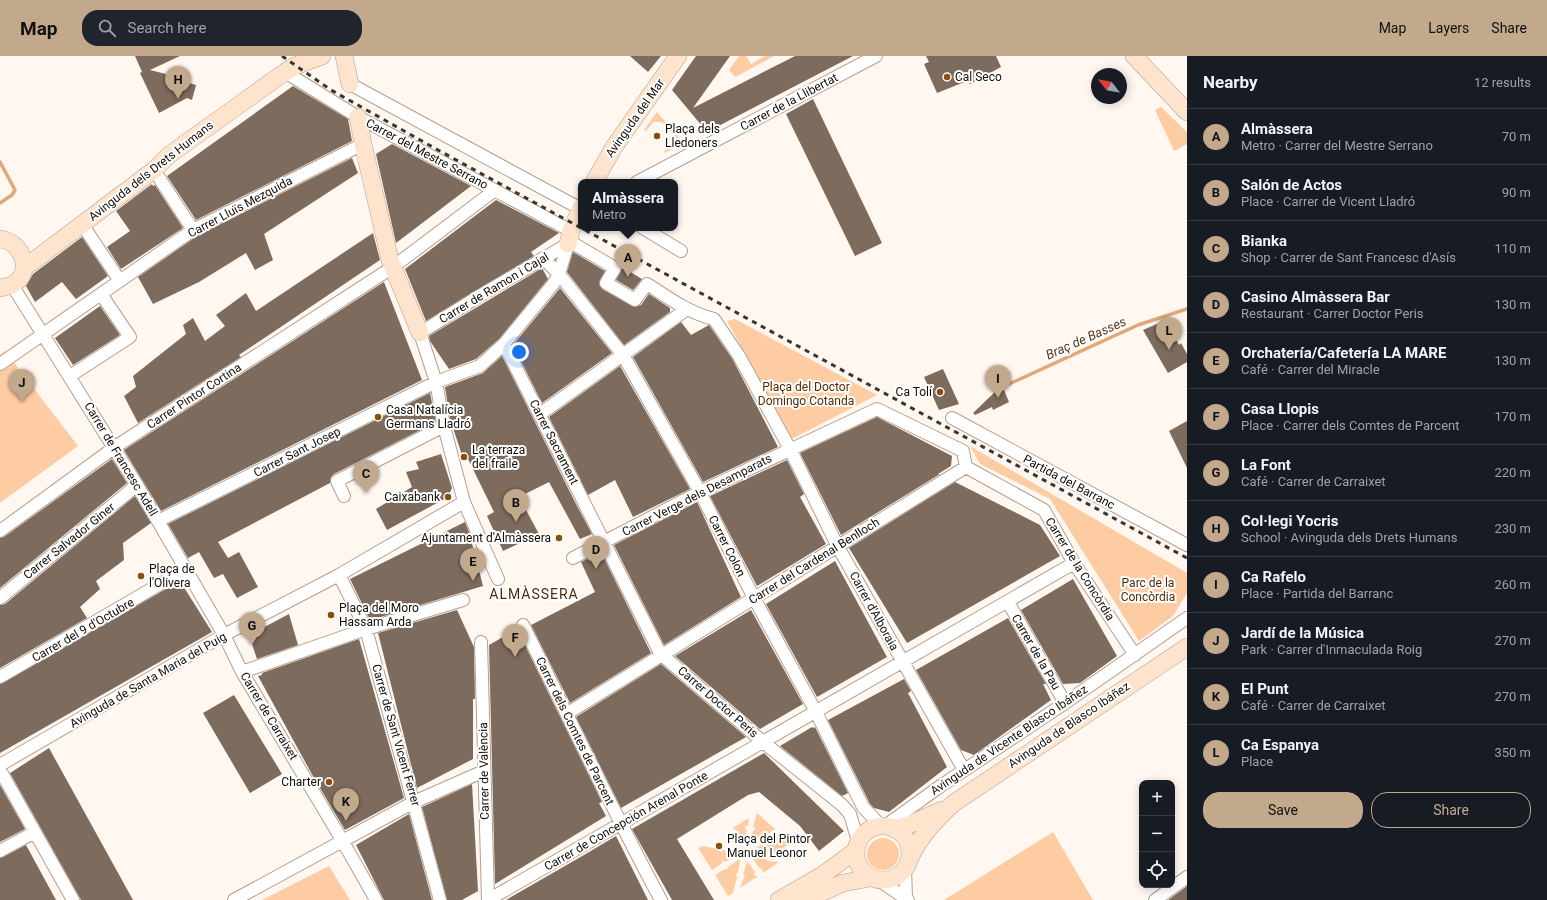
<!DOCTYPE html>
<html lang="en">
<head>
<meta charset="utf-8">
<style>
	body { margin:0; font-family:Roboto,sans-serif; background:#20242c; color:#f1f3f6 }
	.controls { position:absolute; right:12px; bottom:12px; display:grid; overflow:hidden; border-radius:8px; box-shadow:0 2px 10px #0003 }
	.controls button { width:36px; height:36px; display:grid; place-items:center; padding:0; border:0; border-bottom:1px solid #363941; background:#171b24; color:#f1f3f6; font:20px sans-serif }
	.compass { position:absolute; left:1091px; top:12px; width:36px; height:36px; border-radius:50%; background:#171b24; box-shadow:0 2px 10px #0003; rotate:301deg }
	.you { position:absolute; left:519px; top:296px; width:14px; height:14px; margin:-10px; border:3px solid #fff; border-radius:50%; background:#1a73e8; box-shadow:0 0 0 6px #1a73e833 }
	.badge { display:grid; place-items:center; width:26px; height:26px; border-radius:50%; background:#c3a98c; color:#111; font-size:13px; font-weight:700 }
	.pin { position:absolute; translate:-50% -33px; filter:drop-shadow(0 1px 2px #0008) }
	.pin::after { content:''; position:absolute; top:21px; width:14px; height:12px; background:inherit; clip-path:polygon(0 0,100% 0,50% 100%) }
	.popup { position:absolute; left:578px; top:123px; width:100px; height:52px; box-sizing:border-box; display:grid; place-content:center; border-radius:8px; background:#171b24; filter:drop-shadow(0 1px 3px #0005); font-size:13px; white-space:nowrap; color:#9ea1a6 }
	.popup b { font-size:15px; color:#f1f3f6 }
	.popup::after { content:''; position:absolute; left:50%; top:100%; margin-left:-8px; border:8px solid transparent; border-top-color:#171b24 }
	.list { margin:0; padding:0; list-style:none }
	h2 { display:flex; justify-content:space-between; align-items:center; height:52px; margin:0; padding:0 16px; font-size:17px }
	h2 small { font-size:13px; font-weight:400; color:#9ea1a6 }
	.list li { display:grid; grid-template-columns:26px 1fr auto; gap:12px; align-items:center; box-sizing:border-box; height:56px; padding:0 16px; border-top:1px solid #363941 }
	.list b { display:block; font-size:15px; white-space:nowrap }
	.list p { margin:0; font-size:13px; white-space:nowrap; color:#9ea1a6 }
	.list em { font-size:13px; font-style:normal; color:#9ea1a6 }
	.actions { display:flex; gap:8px; padding:12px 16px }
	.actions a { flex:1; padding:9px 0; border:1px solid #c3a98c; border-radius:16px; text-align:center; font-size:14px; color:#c3a98c }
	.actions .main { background:#c3a98c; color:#111 }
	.icon { flex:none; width:22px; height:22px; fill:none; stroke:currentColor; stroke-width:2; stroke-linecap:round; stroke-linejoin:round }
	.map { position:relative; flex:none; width:1187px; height:844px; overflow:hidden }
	header { display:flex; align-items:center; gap:24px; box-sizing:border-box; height:56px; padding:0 20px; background:#c3a98c; color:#111 }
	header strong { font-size:19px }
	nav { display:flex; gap:22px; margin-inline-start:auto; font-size:14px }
	.search { width:280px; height:36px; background:#20242c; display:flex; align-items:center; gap:10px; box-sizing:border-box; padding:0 14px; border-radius:16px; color:#9ea1a6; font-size:15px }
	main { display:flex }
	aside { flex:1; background:#171b24 }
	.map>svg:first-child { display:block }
	.green { fill:#fecca3 }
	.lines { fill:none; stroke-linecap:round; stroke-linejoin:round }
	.stream { stroke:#e0a878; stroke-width:3.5 }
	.building { fill:#7d6b5d }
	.street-casing { stroke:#b2a090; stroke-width:14 }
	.secondary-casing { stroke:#b2a090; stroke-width:18 }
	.street { stroke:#fff; stroke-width:12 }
	.secondary { stroke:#fee4cc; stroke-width:17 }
	.rail { stroke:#3c3630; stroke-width:3; stroke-dasharray:5 5; stroke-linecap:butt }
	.poi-dot { fill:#8a4e0a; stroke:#fff; stroke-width:1.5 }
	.labels { text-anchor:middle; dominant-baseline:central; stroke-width:4; stroke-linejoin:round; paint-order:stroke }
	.poi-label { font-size:12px; fill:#130d07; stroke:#fff; text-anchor:start }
	.street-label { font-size:12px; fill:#130d07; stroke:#fff }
	.park-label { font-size:12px; fill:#502c04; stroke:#fff }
	.water-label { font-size:13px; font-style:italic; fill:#5b3611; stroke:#fff }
	.quarter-label { font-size:14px; letter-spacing:1px; fill:#4b2e11; stroke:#fff }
</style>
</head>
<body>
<header>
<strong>Map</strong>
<div class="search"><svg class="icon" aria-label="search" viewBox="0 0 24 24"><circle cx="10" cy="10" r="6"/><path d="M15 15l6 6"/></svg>Search here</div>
<nav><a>Map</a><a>Layers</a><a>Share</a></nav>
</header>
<main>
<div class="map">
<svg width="1187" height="844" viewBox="0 0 1187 844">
	<rect width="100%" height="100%" fill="#fff7f0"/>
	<path class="green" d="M 739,0 L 746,0 L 751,8 L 765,0 L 774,0 L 735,21 L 729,14 Z
		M 1161,51 L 1187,76 L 1187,88 L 1174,95 L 1155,54 Z
		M 657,56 L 668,69 L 667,71 L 662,66 L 653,66 L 646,75 L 644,74 Z
		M 673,73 L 683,87 L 665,97 L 664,95 L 673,89 L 674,81 L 670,75 Z
		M 735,263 L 877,339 L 792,383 L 727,265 Z
		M 5,295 L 78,390 L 0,447 L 0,299 Z
		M 970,390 L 1187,517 L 1187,537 L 1173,560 L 1139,585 L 1050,443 L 980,408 Z
		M 757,757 L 775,773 L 766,779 L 765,778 L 762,780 L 763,781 L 753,788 L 750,787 L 753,774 L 755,774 L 755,771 L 753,771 Z
		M 749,762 L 748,770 L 746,769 L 745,773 L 747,773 L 744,786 L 742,786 L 735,776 L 737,775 L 733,772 Z
		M 1053,776 L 1093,844 L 944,844 Z
		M 780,777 L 789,788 L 778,795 L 781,801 L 768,796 L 768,798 L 755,795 L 755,793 L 766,786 L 767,787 L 770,786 L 769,784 Z
		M867 798a16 16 0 1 1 32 0a16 16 0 1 1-32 0Z
		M 702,790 L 719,793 L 719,795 L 722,796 L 722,794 L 736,797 L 735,799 L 725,806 L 723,804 L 721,808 L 712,814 L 698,792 Z
		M 753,801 L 767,803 L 767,805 L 779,806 L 763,817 L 763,815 L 761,812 L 760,813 L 753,803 Z
		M 738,804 L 740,804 L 738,817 L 736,817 L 737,821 L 733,837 L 728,840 L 715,819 L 725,813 L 726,814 L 728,812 L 728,811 Z
		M 747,806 L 748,806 L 755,816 L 754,818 L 755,820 L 758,820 L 740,832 L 745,819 L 743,818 Z
		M 329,810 L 350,844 L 262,844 Z"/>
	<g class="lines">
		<path class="stream" d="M 0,106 L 15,134 L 12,139 L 0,147
			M 996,334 L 1138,269 L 1187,253"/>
	</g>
	<path class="building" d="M 135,0 L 180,0 L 150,14 L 186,23 L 186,26 L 196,29 L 192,44 L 187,42 L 159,57 L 140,17 L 142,16 Z
		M 630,0 L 661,0 L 648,16 Z
		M 696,0 L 730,0 L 693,52 L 795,0 L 853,0 L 707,76 L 672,34 Z
		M 926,0 L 996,0 L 1001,11 L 970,28 L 967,25 L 937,37 L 924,8 L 929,6 Z
		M 293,30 L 348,63 L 352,85 L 196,164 L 167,120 Z
		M 813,43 L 882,187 L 855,200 L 786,58 Z
		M 392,88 L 471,130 L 396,187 L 376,98 Z
		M 352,102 L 358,117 L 264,178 L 273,204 L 255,214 L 246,197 L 199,226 L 153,248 L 138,221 L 197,180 Z
		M 152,128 L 153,130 L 155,129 L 183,172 L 121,213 L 107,191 L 130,175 L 116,155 Z
		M 496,144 L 559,177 L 531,196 L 534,200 L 426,265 L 405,213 Z
		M 373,177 L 380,204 L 239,299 L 241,301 L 138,367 L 124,340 L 136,331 L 133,320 L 186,278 L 183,269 L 193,262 L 205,285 L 225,270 L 216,259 L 246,237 L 256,255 Z
		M 82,181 L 108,220 L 76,243 L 62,226 L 35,246 L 26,230 L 33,218 Z
		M 573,196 L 605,215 L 599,227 L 602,233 L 634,251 L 641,249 L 649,238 L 670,252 L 670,256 L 624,289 L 567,216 Z
		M 622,211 L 642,223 L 633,234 L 616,224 Z
		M 542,212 L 548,223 L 499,283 L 476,303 L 449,313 L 430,285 L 429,280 Z
		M 384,226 L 422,324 L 161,455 L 124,394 Z
		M 560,232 L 612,297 L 542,347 L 513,289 Z
		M 100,250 L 120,279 L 73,309 L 55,282 Z
		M 1166,264 L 1179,289 L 1181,287 L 1187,298 L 1187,306 L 1168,317 L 1143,274 Z
		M 681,266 L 691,279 L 709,269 L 733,304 L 778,391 L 703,426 L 633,301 Z
		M 502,300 L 575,446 L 592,478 L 580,483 L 549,426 L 519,441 L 539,478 L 503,495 L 487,460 L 494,456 L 468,403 L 464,405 L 450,363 L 445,331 L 483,317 Z
		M 620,310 L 690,433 L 633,461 L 615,424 L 588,439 L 549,361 Z
		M 943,313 L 959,348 L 939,354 L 924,321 Z
		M 1004,334 L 1009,346 L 993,354 L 992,351 L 975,359 L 973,357 L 996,335 L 997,338 Z
		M 430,337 L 436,366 L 334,418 L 331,421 L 330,427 L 218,486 L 228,502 L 239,496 L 258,531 L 237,542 L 223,518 L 214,522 L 199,496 L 188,502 L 168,468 Z
		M 877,361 L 952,400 L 951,410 L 938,418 L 940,418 L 841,479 L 800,397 Z
		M 1187,365 L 1187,412 L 1169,375 Z
		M 441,398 L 452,432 L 448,441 L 387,474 L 376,453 L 412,431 L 406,416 L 419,413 L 416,406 Z
		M 112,403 L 127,427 L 0,532 L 0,482 L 4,481 Z
		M 787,404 L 804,438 L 800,441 L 826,488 L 757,530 L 710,440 Z
		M 955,426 L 1040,469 L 1060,500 L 907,587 L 849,492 Z
		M 135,440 L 151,467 L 123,487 L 124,504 L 96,525 L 100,533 L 80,551 L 87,562 L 0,612 L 0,549 L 5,548 Z
		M 697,446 L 741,541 L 664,589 L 614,489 Z
		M 465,466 L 469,476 L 483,530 L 374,563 L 374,561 L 369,562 L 350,523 Z
		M 601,496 L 651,597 L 570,647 L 531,569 L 595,536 L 581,506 Z
		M 835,505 L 887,601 L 817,641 L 766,548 Z
		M 1073,523 L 1117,600 L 1080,627 L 1063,628 L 1021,554 Z
		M 180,525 L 212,576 L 0,697 L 0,628 Z
		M 457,554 L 474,591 L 475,643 L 473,643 L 473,703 L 417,732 L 378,577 Z
		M 751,554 L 803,648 L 760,673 L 675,600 Z
		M 289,558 L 298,589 L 257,603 L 249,579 Z
		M 1008,562 L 1046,628 L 1043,628 L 1051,644 L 974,699 L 961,694 L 916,614 Z
		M 517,573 L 602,746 L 599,747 L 606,760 L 495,828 L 489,589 Z
		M 359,583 L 404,742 L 345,774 L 314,722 L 258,620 L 262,619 L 262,617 Z
		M 661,608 L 746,681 L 621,752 L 576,661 Z
		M 904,623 L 911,635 L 908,637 L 947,711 L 889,756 L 874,752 L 870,748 L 828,664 Z
		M 234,639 L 282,718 L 250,737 L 203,657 Z
		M 812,671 L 813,672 L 815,671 L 848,737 L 842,740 L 780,690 Z
		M 49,692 L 133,844 L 81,844 L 10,717 Z
		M 764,697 L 844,775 L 819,795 L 800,770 L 759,736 L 748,739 L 677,783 L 714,844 L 672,844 L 632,773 Z
		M 472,728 L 478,835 L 462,844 L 447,844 L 422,751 Z
		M 0,729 L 25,773 L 0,786 Z
		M 409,758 L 432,844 L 384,844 L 356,789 Z
		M 616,780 L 648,844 L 506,844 L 584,799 Z
		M 26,789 L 56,844 L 0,844 L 0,802 Z
		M 1187,830 L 1187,844 L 1168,844 Z"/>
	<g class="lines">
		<defs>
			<path id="street" d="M 285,16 L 358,61 L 571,175
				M 350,28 L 581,153
				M 154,114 L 193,174
				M 637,126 L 876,0
				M 82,168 L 120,225
				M 643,172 L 681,195
				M 569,185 L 615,212 L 606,227 L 635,244 L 647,228 C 669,242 689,257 714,263 L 739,300 L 790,393 L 837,489 L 964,714
				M 568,188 L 559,218 L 623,299 L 700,436 L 754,542 L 816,656 L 863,751 L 881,770
				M 12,229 L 137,429 L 224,579 L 242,616 L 342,784 L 376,844
				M 504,288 L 661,599 L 662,599 L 763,686 L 842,749 L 850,758 L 858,785
				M 0,308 L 193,174 L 363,88
				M 70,320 L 130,281 L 101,238
				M 540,358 L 687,253
				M 952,362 L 1187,489
				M 344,440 L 337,425 L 444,370
				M 158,465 L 436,326 L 480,310 L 504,288 L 554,227 L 559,218 L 543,202
				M 0,475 L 115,391 L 393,211 L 495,134
				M 573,502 L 700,436 L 877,353 L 963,395 L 966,411 L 1044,454 L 1074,507 L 1135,599
				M 339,519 L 366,573 L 440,844
				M 498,523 L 464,446 L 444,370 L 436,326 L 420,277 L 476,242 L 568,188
				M 0,542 L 137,429
				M 1008,546 L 1065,647
				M 523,569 C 569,661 612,754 661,844
				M 481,586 L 488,844
				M 242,616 L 366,573 L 463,544
				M 0,621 L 186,513
				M 568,657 L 966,411
				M 0,709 L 224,579 L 339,519 L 464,446
				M 0,714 L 73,844
				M 885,770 L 942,729 L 1065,647 L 1187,562
				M 0,795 L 35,776
				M 905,813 L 906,841
				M 880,825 L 908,844
				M 234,844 L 414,746 L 484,715
				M 488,844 L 1074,507
				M 1155,844 L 1187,821"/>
			<path id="secondary" d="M 344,0 L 350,28
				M 1134,0 L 1187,56
				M 358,61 L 363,88 L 390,204 L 420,277
				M 594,126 L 614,91 L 678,0
				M 0,183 C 22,185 35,217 12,229 C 9,230 4,231 0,232
				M 568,188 L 571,175 L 581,152
				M 24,212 L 154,114 L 169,99 L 285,16 L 295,10 L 322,0
				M856 797a27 27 0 1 1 54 0a27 27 0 1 1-54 0Z
				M 894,773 L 906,770 L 942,754
				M 910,802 C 920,780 936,763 954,747 L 1187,591
				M 779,844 L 824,818 L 855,795
				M 805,844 L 843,827 L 870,822"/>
		</defs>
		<use href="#street" class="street-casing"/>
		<use href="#secondary" class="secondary-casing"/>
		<use href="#street" class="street"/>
		<use href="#secondary" class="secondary"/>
		<path class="rail" d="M 282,0 L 331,34 L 438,94 L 1187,502"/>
	</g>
	<g class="poi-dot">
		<circle cx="947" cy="21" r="4"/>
		<circle cx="657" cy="80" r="4"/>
		<circle cx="940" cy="336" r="4"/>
		<circle cx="378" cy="361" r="4"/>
		<circle cx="464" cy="401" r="4"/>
		<circle cx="448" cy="441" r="4"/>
		<circle cx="559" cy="482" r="4"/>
		<circle cx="141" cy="520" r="4"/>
		<circle cx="331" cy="559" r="4"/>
		<circle cx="329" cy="726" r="4"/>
		<circle cx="719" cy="790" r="4"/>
	</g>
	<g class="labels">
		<g class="poi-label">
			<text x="955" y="21">Cal Seco</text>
			<text x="665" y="73">Plaça dels<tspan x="665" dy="14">Lledoners</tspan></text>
			<text x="932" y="336" text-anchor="end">Ca Tolí</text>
			<text x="386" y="354">Casa Natalícia<tspan x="386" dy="14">Germans Lladró</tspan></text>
			<text x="472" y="394">La terraza<tspan x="472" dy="14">del fraile</tspan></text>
			<text x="440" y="441" text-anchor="end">Caixabank</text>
			<text x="551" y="482" text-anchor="end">Ajuntament d'Almàssera</text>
			<text x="149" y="513">Plaça de<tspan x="149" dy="14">l'Olivera</tspan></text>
			<text x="339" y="552">Plaça del Moro<tspan x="339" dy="14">Hassam Arda</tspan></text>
			<text x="321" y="726" text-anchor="end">Charter</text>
			<text x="727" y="783">Plaça del Pintor<tspan x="727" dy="14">Manuel Leonor</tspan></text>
		</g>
		<g class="street-label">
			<text transform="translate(789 46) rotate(-28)">Carrer de la Llibertat</text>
			<text transform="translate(635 62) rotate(-55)">Avinguda del Mar</text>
			<text transform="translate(427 98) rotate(28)">Carrer del Mestre Serrano</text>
			<text transform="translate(151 115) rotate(-38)">Avinguda dels Drets Humans</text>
			<text transform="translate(240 151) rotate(-28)">Carrer Lluïs Mezquida</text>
			<text transform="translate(494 232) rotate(-31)">Carrer de Ramon i Cajal</text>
			<text transform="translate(194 340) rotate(-33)">Carrer Pintor Cortina</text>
			<text transform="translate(554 386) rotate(63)">Carrer Sacrament</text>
			<text transform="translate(297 396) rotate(-27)">Carrer Sant Josep</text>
			<text transform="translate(121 403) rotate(59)">Carrer de Francesc Adell</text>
			<text transform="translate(1069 426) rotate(28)">Partida del Barranc</text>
			<text transform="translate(697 439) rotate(-27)">Carrer Verge dels Desamparats</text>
			<text transform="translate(69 485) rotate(-39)">Carrer Salvador Giner</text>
			<text transform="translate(727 490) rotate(63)">Carrer Colon</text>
			<text transform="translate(814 505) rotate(-32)">Carrer del Cardenal Benlloch</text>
			<text transform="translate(1080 513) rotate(58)">Carrer de la Concòrdia</text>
			<text transform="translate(874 555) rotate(61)">Carrer d'Alboraia</text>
			<text transform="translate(83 574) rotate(-30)">Carrer del 9 d'Octubre</text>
			<text transform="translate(1036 596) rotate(60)">Carrer de la Pau</text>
			<text transform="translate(148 624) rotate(-30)">Avinguda de Santa Maria del Puig</text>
			<text transform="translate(718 646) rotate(41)">Carrer Doctor Peris</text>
			<text transform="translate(269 660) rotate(59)">Carrer de Carraixet</text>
			<text transform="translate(1069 669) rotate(-34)">Avinguda de Blasco Ibáñez</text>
			<text transform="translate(575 675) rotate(64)">Carrer dels Comtes de Parcent</text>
			<text transform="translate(396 679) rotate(74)">Carrer de Sant Vicent Ferrer</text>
			<text transform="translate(1009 684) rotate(-34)">Avinguda de Vicente Blasco Ibáñez</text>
			<text transform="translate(484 715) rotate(-91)">Carrer de València</text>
			<text transform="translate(626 765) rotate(-30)">Carrer de Concepción Arenal Ponte</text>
		</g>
		<g class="park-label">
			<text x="806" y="331">Plaça del Doctor<tspan x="806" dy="14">Domingo Cotanda</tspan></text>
			<text x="1148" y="527">Parc de la<tspan x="1148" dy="14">Concòrdia</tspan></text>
		</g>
		<g class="water-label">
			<text transform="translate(1086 282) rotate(-24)">Braç de Basses</text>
		</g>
		<g class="quarter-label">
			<text x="534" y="538">ALMÀSSERA</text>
		</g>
	</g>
</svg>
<div class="controls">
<button>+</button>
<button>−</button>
<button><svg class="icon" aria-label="locate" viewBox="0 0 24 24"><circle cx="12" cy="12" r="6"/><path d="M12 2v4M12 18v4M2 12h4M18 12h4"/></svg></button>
</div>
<svg class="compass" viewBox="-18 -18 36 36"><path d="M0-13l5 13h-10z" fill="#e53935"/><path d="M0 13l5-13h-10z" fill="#9ea1a6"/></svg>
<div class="you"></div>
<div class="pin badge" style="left:628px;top:221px">A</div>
<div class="popup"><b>Almàssera</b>Metro</div>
<div class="pin badge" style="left:516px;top:466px">B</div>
<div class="pin badge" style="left:366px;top:437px">C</div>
<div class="pin badge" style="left:596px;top:513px">D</div>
<div class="pin badge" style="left:473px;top:525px">E</div>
<div class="pin badge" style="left:515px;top:601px">F</div>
<div class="pin badge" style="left:252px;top:589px">G</div>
<div class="pin badge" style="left:178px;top:43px">H</div>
<div class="pin badge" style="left:998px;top:342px">I</div>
<div class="pin badge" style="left:22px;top:346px">J</div>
<div class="pin badge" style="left:346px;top:765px">K</div>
<div class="pin badge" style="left:1169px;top:294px">L</div>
</div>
<aside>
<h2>Nearby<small>12 results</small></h2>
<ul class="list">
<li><span class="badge">A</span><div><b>Almàssera</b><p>Metro · Carrer del Mestre Serrano</p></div><em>70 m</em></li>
<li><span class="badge">B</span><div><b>Salón de Actos</b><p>Place · Carrer de Vicent Lladró</p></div><em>90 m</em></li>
<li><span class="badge">C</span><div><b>Bianka</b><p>Shop · Carrer de Sant Francesc d'Asís</p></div><em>110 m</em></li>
<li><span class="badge">D</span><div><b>Casino Almàssera Bar</b><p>Restaurant · Carrer Doctor Peris</p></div><em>130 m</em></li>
<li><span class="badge">E</span><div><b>Orchatería/Cafetería LA MARE</b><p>Café · Carrer del Miracle</p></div><em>130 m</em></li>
<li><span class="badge">F</span><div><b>Casa Llopis</b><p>Place · Carrer dels Comtes de Parcent</p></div><em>170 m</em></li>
<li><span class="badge">G</span><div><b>La Font</b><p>Café · Carrer de Carraixet</p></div><em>220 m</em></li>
<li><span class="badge">H</span><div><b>Col·legi Yocris</b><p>School · Avinguda dels Drets Humans</p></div><em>230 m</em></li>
<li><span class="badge">I</span><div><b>Ca Rafelo</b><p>Place · Partida del Barranc</p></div><em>260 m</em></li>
<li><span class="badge">J</span><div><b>Jardí de la Música</b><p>Park · Carrer d'Inmaculada Roig</p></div><em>270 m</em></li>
<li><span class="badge">K</span><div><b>El Punt</b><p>Café · Carrer de Carraixet</p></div><em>270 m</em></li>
<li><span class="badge">L</span><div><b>Ca Espanya</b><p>Place</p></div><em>350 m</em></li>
</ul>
<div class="actions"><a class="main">Save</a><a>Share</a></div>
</aside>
</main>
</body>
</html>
